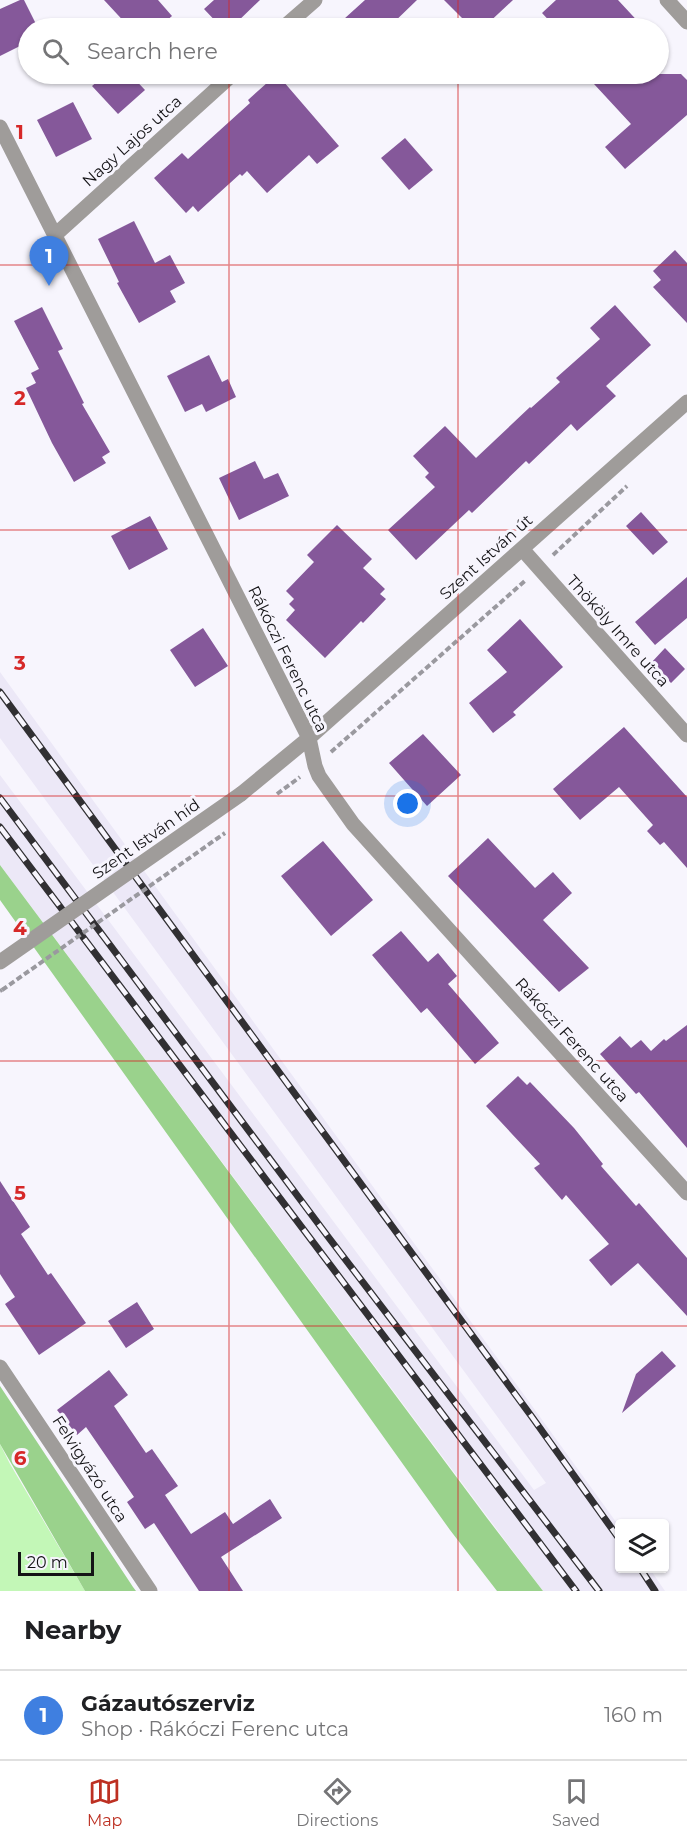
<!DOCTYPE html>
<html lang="en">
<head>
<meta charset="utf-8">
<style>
	body { margin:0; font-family:Montserrat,sans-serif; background:#f6f6f6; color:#202124 }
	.controls { position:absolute; right:18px; bottom:18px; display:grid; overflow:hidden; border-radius:6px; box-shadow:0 2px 4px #0004 }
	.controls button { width:54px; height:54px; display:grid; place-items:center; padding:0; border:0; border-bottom:2px solid #e0e0e0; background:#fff; color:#202124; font:30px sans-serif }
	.scale { position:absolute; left:18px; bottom:15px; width:76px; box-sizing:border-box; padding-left:6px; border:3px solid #141316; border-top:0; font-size:16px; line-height:21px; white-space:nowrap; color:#141316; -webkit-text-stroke:4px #f7f5fd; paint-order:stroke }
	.you { position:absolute; left:408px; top:804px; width:21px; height:21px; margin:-15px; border:4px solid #fff; border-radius:50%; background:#1a73e8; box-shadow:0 0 0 9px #1a73e833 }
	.badge { display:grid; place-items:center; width:39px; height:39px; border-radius:50%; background:#bd3022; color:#fff; font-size:20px; font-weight:700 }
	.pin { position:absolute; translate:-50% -50px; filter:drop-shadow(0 2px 3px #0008) }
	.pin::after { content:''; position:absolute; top:32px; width:21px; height:18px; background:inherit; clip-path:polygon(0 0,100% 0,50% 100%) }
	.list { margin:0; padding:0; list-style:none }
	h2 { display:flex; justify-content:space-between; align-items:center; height:78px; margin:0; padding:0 24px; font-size:26px }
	h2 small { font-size:20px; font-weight:400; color:#757577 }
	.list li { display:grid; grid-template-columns:39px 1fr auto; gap:18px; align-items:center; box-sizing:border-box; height:90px; padding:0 24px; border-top:2px solid #e0e0e0 }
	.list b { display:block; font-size:22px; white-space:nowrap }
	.list p { margin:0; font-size:20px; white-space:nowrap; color:#757577 }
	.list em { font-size:20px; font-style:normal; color:#757577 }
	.icon { flex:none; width:33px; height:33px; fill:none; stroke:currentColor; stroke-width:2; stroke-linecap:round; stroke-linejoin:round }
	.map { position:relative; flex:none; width:687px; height:1591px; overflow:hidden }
	.search { position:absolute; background:#fff; box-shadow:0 2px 4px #0004; left:18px; right:18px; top:18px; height:66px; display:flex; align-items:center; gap:15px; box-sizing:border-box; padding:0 21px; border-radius:33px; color:#757577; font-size:22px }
	.sheet { height:168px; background:#fff }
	nav { display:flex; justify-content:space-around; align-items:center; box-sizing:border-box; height:84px; border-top:2px solid #e0e0e0; background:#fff; font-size:16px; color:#757577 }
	nav a { display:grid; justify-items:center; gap:3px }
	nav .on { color:#bd3022 }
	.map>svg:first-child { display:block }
	.built { fill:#ece8f7 }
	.green { fill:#c3f7b7 }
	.forest { fill:#9ad28c }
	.building { fill:#85589a }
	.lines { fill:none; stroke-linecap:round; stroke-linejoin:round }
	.path { stroke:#9a999f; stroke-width:4; stroke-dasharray:6 3; stroke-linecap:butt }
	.minor { stroke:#9f9c9a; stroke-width:15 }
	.rail-casing { stroke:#313033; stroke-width:7 }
	.rail { stroke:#f7f5fd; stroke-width:4.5; stroke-dasharray:14; stroke-linecap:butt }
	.path-bridge { stroke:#9a999f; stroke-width:4; stroke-dasharray:6 3; stroke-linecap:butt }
	.minor-bridge { stroke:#9f9c9a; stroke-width:15 }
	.grid { fill:none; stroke:#d62828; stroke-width:1.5; stroke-opacity:0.55 }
	.labels { text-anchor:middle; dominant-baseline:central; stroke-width:6; stroke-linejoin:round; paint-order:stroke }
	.street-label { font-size:16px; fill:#141316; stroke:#f7f5fd }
	.grid-label { font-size:20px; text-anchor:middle; font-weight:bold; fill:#d62828; stroke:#f7f5fd; stroke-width:6; stroke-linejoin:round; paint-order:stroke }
</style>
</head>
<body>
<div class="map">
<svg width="687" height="1591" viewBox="0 0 687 1591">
	<rect width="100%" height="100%" fill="#f7f5fd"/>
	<path class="built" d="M 0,672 L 619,1526 L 620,1568 L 650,1569 L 665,1591 L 543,1591 L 0,865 L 0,775 L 534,1490 L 546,1483 L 0,738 Z"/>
	<path class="green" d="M 0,1444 L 10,1464 L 85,1591 L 0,1591 Z"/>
	<path class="forest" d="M 0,865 L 487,1518 L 543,1591 L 497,1591 L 450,1530 L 0,900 Z
		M 0,1386 L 133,1587 L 136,1591 L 85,1591 L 0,1444 Z"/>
	<path class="building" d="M 20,0 L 24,0 L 38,28 L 28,28 L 28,42 L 0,56 L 0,9 Z
		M 104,0 L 158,0 L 172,16 L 158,28 L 130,28 Z
		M 214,0 L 260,0 L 231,28 L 222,28 L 204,9 Z
		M 365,0 L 417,0 L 388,28 L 334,28 Z
		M 444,0 L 513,0 L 483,28 L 472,28 Z
		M 556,0 L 618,0 L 644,28 L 556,28 L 542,13 Z
		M 106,74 L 130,74 L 145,90 L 118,114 L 92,86 Z
		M 277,74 L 339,146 L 317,164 L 309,155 L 267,193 L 247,171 L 242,176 L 240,174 L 198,212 L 193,206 L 186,213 L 154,178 L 182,153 L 188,159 L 250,103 L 248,100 Z
		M 605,74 L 681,74 L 687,80 L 687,115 L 625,169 L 605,147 L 631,124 L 594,84 Z
		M 73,102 L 92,139 L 56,157 L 37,120 Z
		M 405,138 L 433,170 L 409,190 L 381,158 Z
		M 134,221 L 155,263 L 170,255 L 185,283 L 170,291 L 176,302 L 139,323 L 117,283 L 119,282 L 98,239 Z
		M 675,250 L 687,263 L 687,323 L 653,287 L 661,280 L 653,271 Z
		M 615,305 L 651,345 L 606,386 L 616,396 L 577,431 L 571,424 L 529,464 L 526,461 L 472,513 L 469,510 L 416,560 L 388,530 L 435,487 L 425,477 L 429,473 L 413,456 L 445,426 L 476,458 L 530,407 L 531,408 L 560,382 L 556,378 L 600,339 L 590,328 Z
		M 42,307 L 63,349 L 58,351 L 84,403 L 82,404 L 110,452 L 102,457 L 106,463 L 74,482 L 52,443 L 26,388 L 36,383 L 31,373 L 39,369 L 14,321 Z
		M 209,355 L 222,382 L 228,379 L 236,397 L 206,412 L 202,404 L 185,412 L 167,376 Z
		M 255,461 L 264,479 L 278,473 L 289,496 L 239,520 L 219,478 Z
		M 641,512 L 668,542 L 653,555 L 626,526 Z
		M 150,516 L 168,549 L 129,570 L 111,536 Z
		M 337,525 L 372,559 L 363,568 L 385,589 L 380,594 L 386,599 L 363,623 L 361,621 L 325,658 L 286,620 L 295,610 L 289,604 L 294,599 L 286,591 L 314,562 L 307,555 Z
		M 687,577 L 687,618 L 655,645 L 635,622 Z
		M 520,619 L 563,667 L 513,712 L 516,715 L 493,733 L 469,703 L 507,672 L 487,650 Z
		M 203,628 L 228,666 L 195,687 L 170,650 Z
		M 665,648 L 685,669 L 671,683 L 651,663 Z
		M 624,727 L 687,797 L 687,868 L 664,842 L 660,845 L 647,831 L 653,825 L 619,787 L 580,820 L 553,789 Z
		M 423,734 L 461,775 L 427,806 L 389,763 Z
		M 488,838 L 535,888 L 553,872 L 572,893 L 543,920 L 589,968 L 559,992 L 448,876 Z
		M 323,841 L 373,900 L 331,936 L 281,876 Z
		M 401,931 L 428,962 L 438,953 L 457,976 L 448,984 L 499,1043 L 475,1064 L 427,1008 L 421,1013 L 372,955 Z
		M 687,1025 L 687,1148 L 639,1092 L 636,1094 L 600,1054 L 620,1036 L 631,1048 L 641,1040 L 651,1051 L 664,1039 L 666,1041 Z
		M 518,1076 L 527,1085 L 530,1082 L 574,1128 L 603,1164 L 601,1166 L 636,1206 L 639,1203 L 687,1258 L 687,1316 L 638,1263 L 611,1286 L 589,1260 L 609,1244 L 566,1195 L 562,1200 L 534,1168 L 540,1164 L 486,1106 Z
		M 0,1181 L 30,1227 L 21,1234 L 48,1275 L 51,1273 L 86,1323 L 39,1355 L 5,1304 L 15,1297 L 0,1274 Z
		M 137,1302 L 154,1329 L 126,1348 L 108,1321 Z
		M 662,1351 L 676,1366 L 622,1413 L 636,1374 Z
		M 109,1370 L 128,1395 L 114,1406 L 146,1453 L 152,1449 L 178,1486 L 165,1495 L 191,1534 L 225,1512 L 233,1524 L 270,1499 L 282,1518 L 221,1557 L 243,1591 L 199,1591 L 154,1523 L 145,1529 L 127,1502 L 134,1497 L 86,1427 L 77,1435 L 57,1410 Z"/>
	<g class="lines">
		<path class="path" d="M 553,555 L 627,486
			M 331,752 L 526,580
			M 277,794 L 300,777
			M 0,991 L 2,990"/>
		<path class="minor" d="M 667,0 L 687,22
			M 283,28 L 315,0
			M 0,127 L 309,738 L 315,766 L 319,776 L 353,824 L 687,1193
			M 55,235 L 233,74
			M 523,550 L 687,735
			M 241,794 L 309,738 L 687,402
			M 0,1367 L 150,1591"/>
		<defs>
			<path id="rail" d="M 0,692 L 532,1417 L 620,1540
				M 0,798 L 329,1238 L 599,1591
				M 0,827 L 576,1591
				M 640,1568 L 655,1591"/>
		</defs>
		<use href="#rail" class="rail-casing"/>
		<use href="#rail" class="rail"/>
		<path class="path-bridge" d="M 2,990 L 225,833"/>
		<path class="minor-bridge" d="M 0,962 L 241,794"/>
	</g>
	<path class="grid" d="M 229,0 L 229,28M 458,0 L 458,28M 229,74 L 229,1591M 458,74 L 458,1591M 0,265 L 687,265M 0,530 L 687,530M 0,796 L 687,796M 0,1061 L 687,1061M 0,1326 L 687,1326"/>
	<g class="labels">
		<g class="street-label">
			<text transform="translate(132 141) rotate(-42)">Nagy Lajos utca</text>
			<text transform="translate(486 557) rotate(-42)">Szent István út</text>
			<text transform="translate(618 631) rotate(48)">Thököly Imre utca</text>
			<text transform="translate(288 659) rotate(64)">Rákóczi Ferenc utca</text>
			<text transform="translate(146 839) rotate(-35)">Szent István híd</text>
			<text transform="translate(572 1040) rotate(48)">Rákóczi Ferenc utca</text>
			<text transform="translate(90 1469) rotate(57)">Felvigyázó utca</text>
		</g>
	</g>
	<g class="grid-label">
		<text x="20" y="139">1</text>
		<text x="20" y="405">2</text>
		<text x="20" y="670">3</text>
		<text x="20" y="935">4</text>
		<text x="20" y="1200">5</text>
		<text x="20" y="1465">6</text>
	</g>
</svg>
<div class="controls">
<button><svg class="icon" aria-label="layers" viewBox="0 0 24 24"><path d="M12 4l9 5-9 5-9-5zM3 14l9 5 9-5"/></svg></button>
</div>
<div class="scale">20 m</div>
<div class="you"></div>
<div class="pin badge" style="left:49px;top:286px;background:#3f7fe0">1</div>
<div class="search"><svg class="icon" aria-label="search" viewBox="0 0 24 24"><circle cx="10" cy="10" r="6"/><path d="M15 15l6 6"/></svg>Search here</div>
</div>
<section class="sheet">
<h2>Nearby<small></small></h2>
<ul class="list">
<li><span class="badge" style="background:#3f7fe0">1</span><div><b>Gázautószerviz</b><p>Shop · Rákóczi Ferenc utca</p></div><em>160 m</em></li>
</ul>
</section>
<nav>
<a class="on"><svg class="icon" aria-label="map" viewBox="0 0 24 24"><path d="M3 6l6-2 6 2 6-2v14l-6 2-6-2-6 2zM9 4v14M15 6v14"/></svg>Map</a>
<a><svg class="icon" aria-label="directions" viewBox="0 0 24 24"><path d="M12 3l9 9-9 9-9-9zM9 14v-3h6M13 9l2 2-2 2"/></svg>Directions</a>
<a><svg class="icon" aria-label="saved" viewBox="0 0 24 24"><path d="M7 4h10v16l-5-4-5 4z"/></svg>Saved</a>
</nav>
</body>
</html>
